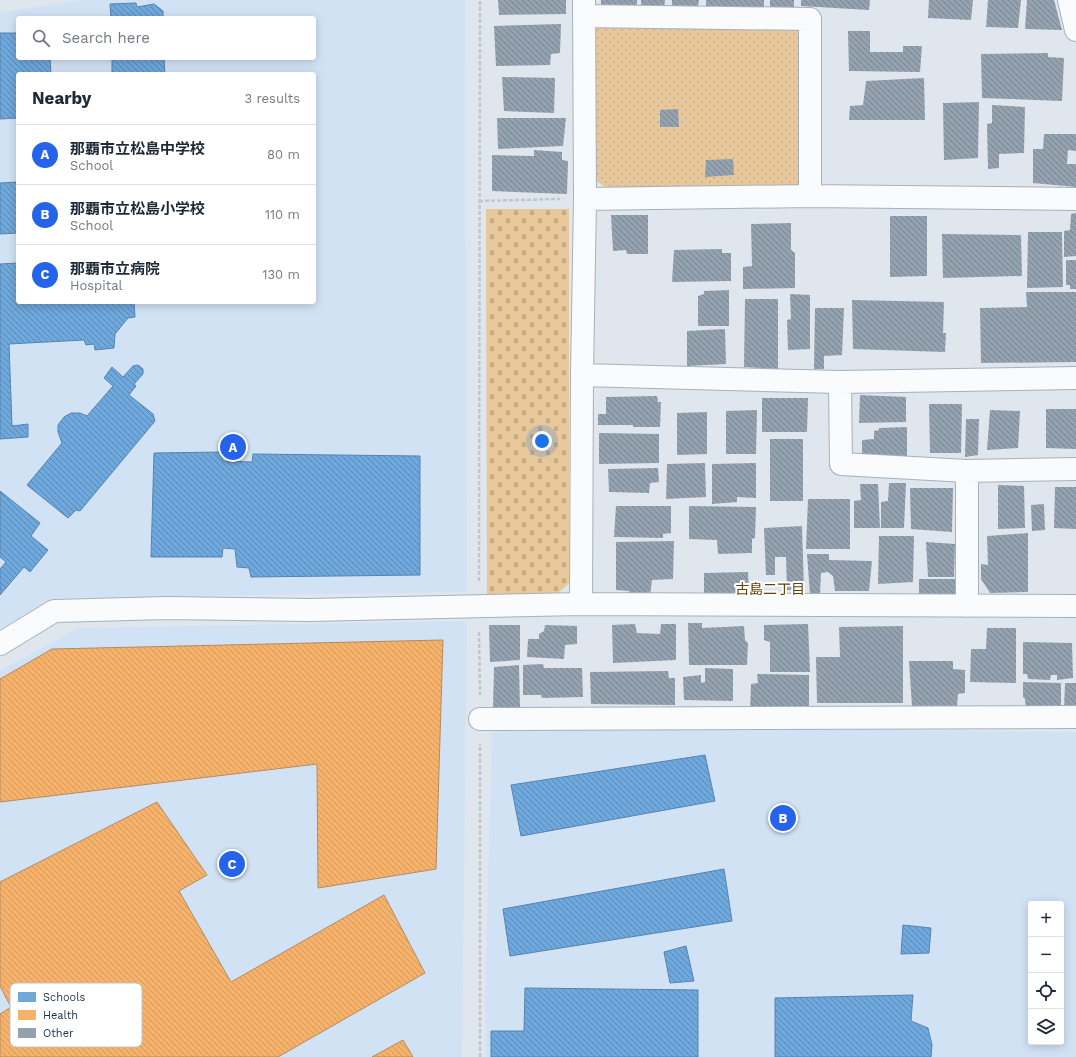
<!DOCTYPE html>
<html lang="en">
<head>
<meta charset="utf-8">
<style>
	body { margin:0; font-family:"Work Sans","Noto Sans JP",sans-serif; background:#f2f2f3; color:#1f2937 }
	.controls { position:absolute; right:12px; bottom:12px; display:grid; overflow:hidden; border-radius:4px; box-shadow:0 2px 10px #0003 }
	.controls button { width:36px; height:36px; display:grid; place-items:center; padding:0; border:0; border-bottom:1px solid #e0e1e3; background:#fff; color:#1f2937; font:20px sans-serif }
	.you { position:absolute; left:542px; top:441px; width:14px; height:14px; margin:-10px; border:3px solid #fff; border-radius:50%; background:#1a73e8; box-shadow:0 0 0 6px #1a73e833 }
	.badge { display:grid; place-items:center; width:26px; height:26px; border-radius:50%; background:#2563eb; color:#fff; font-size:13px; font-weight:700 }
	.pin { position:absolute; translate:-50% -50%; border:2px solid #fff; box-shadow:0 1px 4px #0006 }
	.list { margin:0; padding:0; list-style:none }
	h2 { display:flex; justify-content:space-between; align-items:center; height:52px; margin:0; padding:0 16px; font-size:17px }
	h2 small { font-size:13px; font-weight:400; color:#747a83 }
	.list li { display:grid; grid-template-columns:26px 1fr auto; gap:12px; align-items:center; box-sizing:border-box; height:60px; padding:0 16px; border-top:1px solid #e0e1e3 }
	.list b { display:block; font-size:15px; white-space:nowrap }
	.list p { margin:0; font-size:13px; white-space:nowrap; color:#747a83 }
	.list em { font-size:13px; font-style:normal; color:#747a83 }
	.icon { flex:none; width:22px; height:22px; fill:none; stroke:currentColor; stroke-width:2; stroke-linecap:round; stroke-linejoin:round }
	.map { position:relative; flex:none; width:1076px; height:1057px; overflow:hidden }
	.search { position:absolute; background:#fff; box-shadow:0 2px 10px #0003; left:16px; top:16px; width:300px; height:44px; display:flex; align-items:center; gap:10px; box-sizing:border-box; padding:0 14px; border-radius:4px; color:#747a83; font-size:15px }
	.panel { position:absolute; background:#fff; box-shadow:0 2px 10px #0003; left:16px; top:72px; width:300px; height:232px; border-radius:4px }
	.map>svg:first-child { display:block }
	.built { fill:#d2e2f5; fill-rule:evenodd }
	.cemetery { fill:url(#cemetery-stones) }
	.park { fill:url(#park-dots) }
	.schools { fill:url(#schools-back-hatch); stroke:#5684b0 }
	.health { fill:url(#health-back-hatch); stroke:#b48b61 }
	.building { fill:url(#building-back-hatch) }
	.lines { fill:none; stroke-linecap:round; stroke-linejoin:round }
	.street-casing { stroke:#a4b1bf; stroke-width:24 }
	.path { stroke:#c1c6cd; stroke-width:2.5; stroke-dasharray:4 2; stroke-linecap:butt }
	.street { stroke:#fafbfc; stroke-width:22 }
	.labels { text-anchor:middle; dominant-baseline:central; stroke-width:4; stroke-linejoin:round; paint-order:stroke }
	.neighbourhood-label { font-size:14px; fill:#63420b; stroke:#fff }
	.key { fill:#fff; stroke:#bbc1c9; stroke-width:1 }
	.key-label { font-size:11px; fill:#1b304a }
</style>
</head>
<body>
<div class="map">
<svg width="1076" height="1057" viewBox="0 0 1076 1057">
	<defs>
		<pattern id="cemetery-stones" width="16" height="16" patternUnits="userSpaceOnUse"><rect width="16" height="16" fill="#e8c89a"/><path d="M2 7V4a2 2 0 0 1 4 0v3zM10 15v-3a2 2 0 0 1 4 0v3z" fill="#c6ac86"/></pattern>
		<pattern id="park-dots" width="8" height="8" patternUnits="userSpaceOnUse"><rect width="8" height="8" fill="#e8c89a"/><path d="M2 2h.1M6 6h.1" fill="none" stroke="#c6ac86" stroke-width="1.8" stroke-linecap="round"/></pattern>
		<pattern id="schools-back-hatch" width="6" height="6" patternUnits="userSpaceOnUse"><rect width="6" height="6" fill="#6fa8dc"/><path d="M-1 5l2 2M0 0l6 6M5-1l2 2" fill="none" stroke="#5a89b4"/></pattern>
		<pattern id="health-back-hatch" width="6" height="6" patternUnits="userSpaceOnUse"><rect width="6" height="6" fill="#f6b26b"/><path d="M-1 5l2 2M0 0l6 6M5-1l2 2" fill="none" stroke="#d2995e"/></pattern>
		<pattern id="building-back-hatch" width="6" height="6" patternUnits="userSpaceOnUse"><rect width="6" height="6" fill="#94a1af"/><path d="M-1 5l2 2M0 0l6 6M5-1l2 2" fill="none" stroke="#788490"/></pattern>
	</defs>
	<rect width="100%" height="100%" fill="#e0e6ed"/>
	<path class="built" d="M 83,0 L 465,0 L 467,592 L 52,598 L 0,629 L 0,12 ZM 18,18 L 314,18 L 314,58 L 18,58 ZM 18,74 L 314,74 L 314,302 L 18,302 Z
		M 467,621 L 462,1057 L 0,1057 L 0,671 L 78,628 Z
		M 492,729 L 783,729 L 1076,732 L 1076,1057 L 486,1057 L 485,998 ZM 1031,904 L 1061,904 L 1061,1042 L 1031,1042 Z"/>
	<path class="cemetery" d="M 486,209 L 569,209 L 569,583 L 553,598 L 487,599 Z"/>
	<path class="park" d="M 592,22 L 800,24 L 801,186 L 612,193 L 592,177 Z"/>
	<path class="schools" d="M 136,3 L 137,7 L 154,4 L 163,11 L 163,18 L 111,18 L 110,4 Z
		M 0,33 L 18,33 L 18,58 L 50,58 L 51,74 L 18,74 L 18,118 L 0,119 Z
		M 112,58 L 164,58 L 165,74 L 112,74 Z
		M 18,182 L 18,233 L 0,234 L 0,183 Z
		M 18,263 L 18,302 L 134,302 L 135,317 L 128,318 L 115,334 L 114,348 L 95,350 L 94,344 L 86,345 L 84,340 L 9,344 L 12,426 L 28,424 L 28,437 L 0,439 L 0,264 Z
		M 138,365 L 143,369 L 143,374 L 134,384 L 136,386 L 129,395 L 153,414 L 155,421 L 80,511 L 76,510 L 68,518 L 27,485 L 62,443 L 58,432 L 58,425 L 64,417 L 71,413 L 80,413 L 87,416 L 113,386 L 104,378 L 112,367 L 123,377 L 133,366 Z
		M 222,452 L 223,461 L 252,462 L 253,454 L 420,456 L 420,575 L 251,577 L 249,568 L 237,567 L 235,549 L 223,548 L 222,557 L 151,557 L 154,453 Z
		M 0,491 L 40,523 L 31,536 L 48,550 L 30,572 L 24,567 L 0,595 L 0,569 L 6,562 L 0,557 Z
		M 705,755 L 715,801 L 521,836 L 511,785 Z
		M 724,869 L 732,921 L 510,956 L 503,909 Z
		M 903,925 L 931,928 L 929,953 L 901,954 Z
		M 686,946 L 694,981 L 670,983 L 664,952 Z
		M 525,988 L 698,990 L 698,1057 L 491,1057 L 491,1031 L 524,1031 Z
		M 913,995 L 911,1021 L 928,1028 L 932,1045 L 931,1057 L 775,1057 L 775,998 Z"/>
	<path class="health" d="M 443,640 L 436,869 L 318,888 L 317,764 L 0,802 L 0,679 L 52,649 Z
		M 157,802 L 207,875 L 179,891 L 231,982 L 384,895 L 425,973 L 278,1057 L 0,1057 L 0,1014 L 11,1007 L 0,986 L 0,882 Z
		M 403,1040 L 413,1057 L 372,1057 Z"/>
	<path class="building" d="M 498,0 L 566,0 L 566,14 L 499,15 Z
		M 601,0 L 637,0 L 637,11 L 601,9 Z
		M 641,0 L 665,0 L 664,10 L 641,9 Z
		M 672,0 L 699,0 L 698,7 L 672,6 Z
		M 706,0 L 764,0 L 764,11 L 706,7 Z
		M 770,0 L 794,0 L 794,13 L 770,10 Z
		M 801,0 L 870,0 L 869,10 L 801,6 Z
		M 929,0 L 973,0 L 971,20 L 928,18 Z
		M 988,0 L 1021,0 L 1018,28 L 986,27 Z
		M 1027,0 L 1054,0 L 1062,30 L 1025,29 Z
		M 561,24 L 560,53 L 551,54 L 550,65 L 496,66 L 494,26 Z
		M 848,31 L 870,31 L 870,52 L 903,52 L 903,46 L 922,46 L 920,72 L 849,71 Z
		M 1048,53 L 1048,57 L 1064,58 L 1062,101 L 982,98 L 981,54 Z
		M 502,77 L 555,78 L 554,113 L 504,111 Z
		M 924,78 L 925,120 L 849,120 L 850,106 L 863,105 L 866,81 Z
		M 979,102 L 978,158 L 944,160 L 943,103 Z
		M 992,105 L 1025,107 L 1024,153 L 999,154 L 999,168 L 988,169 L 987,124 L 992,123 Z
		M 678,109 L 679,127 L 660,127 L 660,110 Z
		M 497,118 L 566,118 L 563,146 L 498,149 Z
		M 1044,134 L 1076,134 L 1076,151 L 1068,150 L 1067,164 L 1076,164 L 1076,187 L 1033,183 L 1033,149 L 1043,149 Z
		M 534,150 L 562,152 L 562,160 L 568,161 L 567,194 L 492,191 L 492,155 L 534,156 Z
		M 733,159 L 734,175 L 705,177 L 706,160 Z
		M 1076,213 L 1076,256 L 1064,257 L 1064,231 L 1070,230 L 1071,214 Z
		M 611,215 L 648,215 L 648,254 L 627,254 L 626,250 L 613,251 Z
		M 890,216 L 927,216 L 927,276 L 890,277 Z
		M 791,223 L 791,250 L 795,253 L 795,288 L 743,289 L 743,267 L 752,266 L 751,224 Z
		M 1028,232 L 1062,232 L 1063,287 L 1027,288 Z
		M 942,234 L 1021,235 L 1022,276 L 943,278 Z
		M 722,249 L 722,253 L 731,253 L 731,281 L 672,282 L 674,250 Z
		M 1066,260 L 1076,260 L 1076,289 L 1070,289 L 1070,285 L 1066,285 Z
		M 729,290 L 729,326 L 698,326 L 698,296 L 704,294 L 704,291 Z
		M 1026,292 L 1076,292 L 1076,362 L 981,363 L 980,308 L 1027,307 Z
		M 790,294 L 810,295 L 810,349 L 788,350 L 787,320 L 791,319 Z
		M 745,299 L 778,299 L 778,369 L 744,367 Z
		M 852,300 L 944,302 L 943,333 L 946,333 L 945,352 L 853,349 Z
		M 815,308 L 844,308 L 842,355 L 824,356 L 824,369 L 814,369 Z
		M 725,329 L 726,364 L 687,366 L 687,331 Z
		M 860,395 L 906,397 L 906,422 L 859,423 Z
		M 657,396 L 658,402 L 661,402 L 660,427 L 633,427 L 633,425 L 598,425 L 598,414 L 606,414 L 606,397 Z
		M 762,398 L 808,398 L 807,432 L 762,432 Z
		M 929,404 L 962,404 L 961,453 L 930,453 Z
		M 1046,409 L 1076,409 L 1076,449 L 1046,448 Z
		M 757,410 L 756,454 L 726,454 L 726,411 Z
		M 990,410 L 1020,411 L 1018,448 L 987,450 Z
		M 707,412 L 707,454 L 677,455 L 677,413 Z
		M 966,419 L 979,419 L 978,455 L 965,457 Z
		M 907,427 L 907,456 L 862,457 L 862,440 L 874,439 L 874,431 L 879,430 L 879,428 Z
		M 599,433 L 659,434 L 659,463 L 599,464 Z
		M 770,439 L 803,439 L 803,501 L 770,501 Z
		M 705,463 L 706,497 L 666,499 L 667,464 Z
		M 756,463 L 756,498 L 737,497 L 737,502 L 712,504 L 712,464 Z
		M 658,468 L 659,482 L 650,483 L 649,493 L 609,492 L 608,469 Z
		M 889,483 L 906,483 L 904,528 L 881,528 L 881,502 L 888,501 Z
		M 860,484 L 878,484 L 880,528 L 854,528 L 854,501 L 861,500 Z
		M 998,485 L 1024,486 L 1025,528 L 998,529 Z
		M 1055,487 L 1076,487 L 1076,529 L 1054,528 Z
		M 910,488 L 953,488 L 952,532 L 911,529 Z
		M 808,499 L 850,499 L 850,549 L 806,549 Z
		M 1044,504 L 1045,530 L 1032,531 L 1031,505 Z
		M 616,506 L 671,506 L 671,533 L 663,534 L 663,538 L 614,537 Z
		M 689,506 L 756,507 L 755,538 L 752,539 L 752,553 L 718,554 L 717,540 L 689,539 Z
		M 802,526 L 804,590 L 787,590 L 786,557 L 775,557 L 775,575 L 766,575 L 764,528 Z
		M 1028,533 L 1028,592 L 990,593 L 981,579 L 981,564 L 988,565 L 987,536 Z
		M 879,536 L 914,536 L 913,582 L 878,584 Z
		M 674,541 L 673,579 L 652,580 L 650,596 L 628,597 L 629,591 L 616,590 L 616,542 Z
		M 926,542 L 955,544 L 954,577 L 928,577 Z
		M 807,554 L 829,554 L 829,560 L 872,561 L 869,591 L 835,591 L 833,576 L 828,572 L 821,573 L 820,594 L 810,594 Z
		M 748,572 L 749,595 L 704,596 L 704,573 Z
		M 919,579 L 960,579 L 960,586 L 952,598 L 919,598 Z
		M 688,623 L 702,623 L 702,628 L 744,626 L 745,640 L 748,643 L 747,665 L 689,665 Z
		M 635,624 L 637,633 L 660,634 L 661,624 L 676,624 L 676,660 L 613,663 L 612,625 Z
		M 808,624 L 810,672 L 770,672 L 770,642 L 764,640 L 764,625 Z
		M 489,625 L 520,625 L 520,660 L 490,662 Z
		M 545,625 L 577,626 L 577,644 L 565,645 L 564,659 L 527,657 L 528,639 L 539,639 L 539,634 L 544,631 Z
		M 903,626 L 903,703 L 817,703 L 816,657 L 840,657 L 839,627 Z
		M 987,628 L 1016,628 L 1016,683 L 970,682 L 971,649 L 986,649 Z
		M 1023,642 L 1072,643 L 1073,678 L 1057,680 L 1057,675 L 1051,675 L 1050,680 L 1028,679 L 1027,674 L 1023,674 Z
		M 909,661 L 953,661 L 953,669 L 965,670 L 965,693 L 958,694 L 957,706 L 912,706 Z
		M 543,664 L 544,668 L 582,668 L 583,697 L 542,698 L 541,695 L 523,695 L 523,665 Z
		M 519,665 L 520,707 L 493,709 L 494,667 Z
		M 705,668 L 733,669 L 733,701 L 684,700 L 683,677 L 701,675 L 701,683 L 705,682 Z
		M 668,671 L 669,678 L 675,678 L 675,705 L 591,704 L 590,672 Z
		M 757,674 L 809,675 L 809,710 L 750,710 L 751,684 L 758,683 Z
		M 1023,682 L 1061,683 L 1061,710 L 1026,710 L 1025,699 L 1023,697 Z
		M 1065,683 L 1076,683 L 1076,710 L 1064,710 Z"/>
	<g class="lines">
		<defs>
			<path id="street" d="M 1069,0 L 1076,30
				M 584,16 L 810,19 L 810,196
				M 585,199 L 810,196 L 1076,199
				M 582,375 L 840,382 L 1076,378
				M 840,382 L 841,464 L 967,471 L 967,606
				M 967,471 L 1076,469
				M 581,604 L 582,375 L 585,199 L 584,0
				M 0,644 L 54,611 L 167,608 L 310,610 L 581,604 L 1076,606
				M 480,719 L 1076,717"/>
		</defs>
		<use href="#street" class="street-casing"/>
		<path class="path" d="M 479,201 L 560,199
			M 479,581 L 480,0
			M 479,632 L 480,695
			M 480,1057 L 480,744"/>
		<use href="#street" class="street"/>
	</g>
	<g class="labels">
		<g class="neighbourhood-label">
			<text x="770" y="589">古島二丁目</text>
		</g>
	</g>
	<rect x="10" y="983" width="132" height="64" rx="6" class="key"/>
	<rect x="18" y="992" width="18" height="10" fill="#6fa8dc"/>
	<rect x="18" y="1010" width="18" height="10" fill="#f6b26b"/>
	<rect x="18" y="1028" width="18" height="10" fill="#94a1af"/>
	<g class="key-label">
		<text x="43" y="1001">Schools</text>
		<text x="43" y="1019">Health</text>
		<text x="43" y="1037">Other</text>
	</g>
</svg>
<div class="controls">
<button>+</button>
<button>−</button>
<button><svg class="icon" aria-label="locate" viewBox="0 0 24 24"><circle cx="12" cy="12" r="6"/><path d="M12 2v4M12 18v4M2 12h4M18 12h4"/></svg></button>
<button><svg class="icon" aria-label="layers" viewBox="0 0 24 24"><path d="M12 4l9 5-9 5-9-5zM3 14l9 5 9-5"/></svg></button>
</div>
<div class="you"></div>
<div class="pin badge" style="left:233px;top:447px">A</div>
<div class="pin badge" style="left:783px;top:818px">B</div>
<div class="pin badge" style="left:232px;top:864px">C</div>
<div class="search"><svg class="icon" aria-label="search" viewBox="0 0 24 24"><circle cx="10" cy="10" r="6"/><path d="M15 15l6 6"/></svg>Search here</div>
<section class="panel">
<h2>Nearby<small>3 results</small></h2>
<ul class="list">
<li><span class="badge">A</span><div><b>那覇市立松島中学校</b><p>School</p></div><em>80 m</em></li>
<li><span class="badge">B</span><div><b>那覇市立松島小学校</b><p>School</p></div><em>110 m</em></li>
<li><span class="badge">C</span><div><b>那覇市立病院</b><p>Hospital</p></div><em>130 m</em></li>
</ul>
</section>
</div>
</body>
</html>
